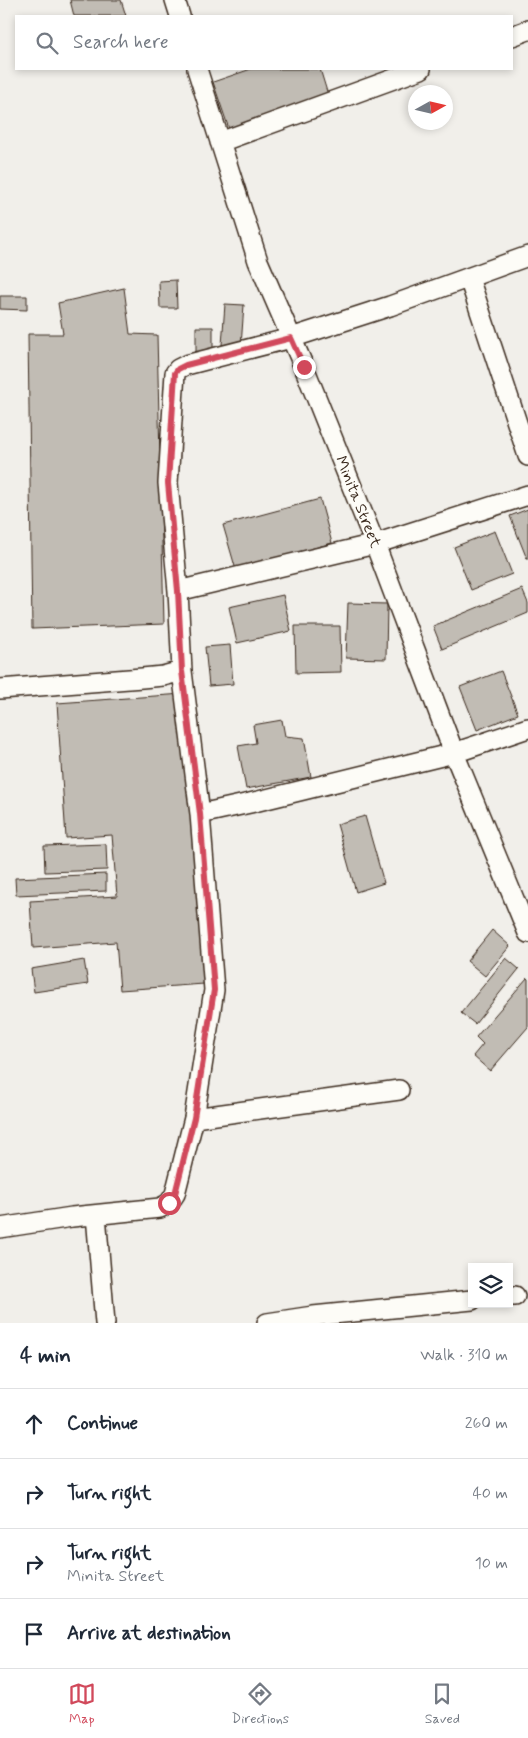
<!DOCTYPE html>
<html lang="en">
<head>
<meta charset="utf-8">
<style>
	body { margin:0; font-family:Mynerve,sans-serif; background:#f6f6f7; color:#1f2937 }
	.controls { position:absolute; right:15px; bottom:15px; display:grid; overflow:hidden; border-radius:0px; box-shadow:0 2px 8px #0003 }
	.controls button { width:45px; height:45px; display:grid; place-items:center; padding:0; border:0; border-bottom:1px solid #e0e1e3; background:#fff; color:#1f2937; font:25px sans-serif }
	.compass { position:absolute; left:408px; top:85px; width:45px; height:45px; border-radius:50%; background:#fff; box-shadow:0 2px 8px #0003; rotate:82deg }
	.stop { position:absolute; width:15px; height:15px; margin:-11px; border:4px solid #d1495b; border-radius:50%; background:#fff }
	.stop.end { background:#d1495b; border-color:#fff; box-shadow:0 1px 5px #0008 }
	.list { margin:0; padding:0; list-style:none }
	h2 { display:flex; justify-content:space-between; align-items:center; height:65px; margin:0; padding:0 20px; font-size:21px }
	h2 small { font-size:16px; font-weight:400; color:#747a83 }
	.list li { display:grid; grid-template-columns:32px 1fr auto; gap:15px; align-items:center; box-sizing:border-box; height:70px; padding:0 20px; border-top:1px solid #e0e1e3 }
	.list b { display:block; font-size:19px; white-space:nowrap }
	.list p { margin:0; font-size:16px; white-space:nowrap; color:#747a83 }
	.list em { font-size:16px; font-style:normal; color:#747a83 }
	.icon { flex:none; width:28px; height:28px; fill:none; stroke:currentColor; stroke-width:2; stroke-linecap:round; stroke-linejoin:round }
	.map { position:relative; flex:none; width:528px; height:1323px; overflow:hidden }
	.search { position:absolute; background:#fff; box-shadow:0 2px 8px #0003; left:15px; right:15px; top:15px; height:55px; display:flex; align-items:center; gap:12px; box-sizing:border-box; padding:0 18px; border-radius:0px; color:#747a83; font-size:19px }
	.sheet { height:345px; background:#fff }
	nav { display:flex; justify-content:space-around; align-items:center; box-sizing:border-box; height:70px; border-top:1px solid #e0e1e3; background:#fff; font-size:14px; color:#747a83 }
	nav a { display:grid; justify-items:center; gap:2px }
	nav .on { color:#d1495b }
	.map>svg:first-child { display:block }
	.building { fill:#c1bcb4; stroke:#3b2a1e }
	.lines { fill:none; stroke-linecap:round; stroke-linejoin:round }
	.minor-casing { stroke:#3b2a1e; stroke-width:22 }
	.minor { stroke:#fdfcf7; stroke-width:19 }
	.route { stroke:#d1495b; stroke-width:6 }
	.labels { text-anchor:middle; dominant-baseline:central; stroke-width:4; stroke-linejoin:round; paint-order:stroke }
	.street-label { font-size:16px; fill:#3b2a1e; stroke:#fdfcf7 }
</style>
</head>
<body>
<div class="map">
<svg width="528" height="1323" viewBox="0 0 528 1323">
	<rect width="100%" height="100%" fill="#f1efea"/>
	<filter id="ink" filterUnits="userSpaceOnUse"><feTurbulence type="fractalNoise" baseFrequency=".02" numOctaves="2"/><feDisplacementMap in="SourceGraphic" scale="10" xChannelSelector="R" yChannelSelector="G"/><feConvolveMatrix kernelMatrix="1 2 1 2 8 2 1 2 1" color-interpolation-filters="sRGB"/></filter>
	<g filter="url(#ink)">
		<path class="building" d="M 70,0 L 121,0 L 126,16 L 74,16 Z
			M 251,69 L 320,69 L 328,95 L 229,129 L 213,82 Z
			M 176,280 L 177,308 L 160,308 L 159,281 Z
			M 124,288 L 130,334 L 157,335 L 164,624 L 32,629 L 28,334 L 63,334 L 58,303 Z
			M 0,296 L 27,296 L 27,310 L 0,309 Z
			M 225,304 L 244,305 L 241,346 L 222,345 Z
			M 196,327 L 213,327 L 213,352 L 196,352 Z
			M 320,499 L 332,543 L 236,570 L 223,525 Z
			M 528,509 L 528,559 L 527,559 L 510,516 Z
			M 495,531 L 512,574 L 471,590 L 454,547 Z
			M 522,589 L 528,603 L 528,613 L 442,649 L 433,626 Z
			M 283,595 L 291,631 L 237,643 L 229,607 Z
			M 348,603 L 387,604 L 386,659 L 346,658 Z
			M 295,626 L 340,626 L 341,672 L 296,673 Z
			M 230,645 L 233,684 L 209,686 L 205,647 Z
			M 501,671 L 518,714 L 477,730 L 460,687 Z
			M 183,694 L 204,984 L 120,990 L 116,942 L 33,948 L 30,901 L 117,896 L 112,835 L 66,838 L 57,703 Z
			M 282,720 L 285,736 L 304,738 L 311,777 L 246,789 L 238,746 L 256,743 L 253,725 Z
			M 365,816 L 384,883 L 356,892 L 337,824 Z
			M 106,844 L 107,870 L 45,872 L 44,846 Z
			M 106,874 L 106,891 L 16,895 L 15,878 Z
			M 492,930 L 510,946 L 485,976 L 467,961 Z
			M 506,958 L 519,969 L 475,1024 L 461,1013 Z
			M 84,960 L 88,984 L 34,992 L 31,969 Z
			M 527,978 L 528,979 L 528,1027 L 490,1071 L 473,1056 L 483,1044 L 476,1037 Z"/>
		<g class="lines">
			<defs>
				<path id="minor" d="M 175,0 L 180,16
					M 512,36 L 528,30
					M 197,69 L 258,261 L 304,367 L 375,544 L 454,753 L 528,933
					M 220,142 L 421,69
					M 469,278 L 528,456
					M 178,591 L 375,544 L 528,495
					M 0,689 L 142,678 L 163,676 L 182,671
					M 200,814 L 250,803 L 454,753 L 528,728
					M 194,1118 L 399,1090
					M 96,1215 L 105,1323
					M 0,1228 L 72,1217 L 160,1208 L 169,1203 L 175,1194 L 194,1118 L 214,990 L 200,814 L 182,671 L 178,591 L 168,483 L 175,373 L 178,369 L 186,365 L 291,338 L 390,306 L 528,256
					M 509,1296 L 515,1296
					M 267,1323 L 313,1316 L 472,1300"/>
			</defs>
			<use href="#minor" class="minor-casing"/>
			<use href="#minor" class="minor"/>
		</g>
	</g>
	<g class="lines" filter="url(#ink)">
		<path class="route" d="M 169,1203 L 175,1194 L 194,1118 L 214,990 L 200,814 L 182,671 L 178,591 L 168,483 L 175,373 L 178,369 L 186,365 L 291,338 L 304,367"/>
	</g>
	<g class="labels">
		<g class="street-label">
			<text transform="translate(358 502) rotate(68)">Minita Street</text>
		</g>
	</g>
</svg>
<div class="controls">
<button><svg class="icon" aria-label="layers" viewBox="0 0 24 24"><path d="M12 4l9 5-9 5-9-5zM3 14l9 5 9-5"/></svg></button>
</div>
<svg class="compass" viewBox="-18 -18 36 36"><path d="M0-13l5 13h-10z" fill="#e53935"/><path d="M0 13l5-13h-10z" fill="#747a83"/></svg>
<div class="stop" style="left:169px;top:1203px"></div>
<div class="stop end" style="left:304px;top:367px"></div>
<div class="search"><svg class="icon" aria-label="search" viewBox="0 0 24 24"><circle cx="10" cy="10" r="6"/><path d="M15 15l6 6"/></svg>Search here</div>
</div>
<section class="sheet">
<h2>4 min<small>Walk · 310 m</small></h2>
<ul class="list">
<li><svg class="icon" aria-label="ahead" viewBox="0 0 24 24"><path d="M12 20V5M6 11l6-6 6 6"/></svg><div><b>Continue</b></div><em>260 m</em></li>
<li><svg class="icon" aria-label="right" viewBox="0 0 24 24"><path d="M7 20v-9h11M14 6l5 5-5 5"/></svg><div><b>Turn right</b></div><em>40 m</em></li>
<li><svg class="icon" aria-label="right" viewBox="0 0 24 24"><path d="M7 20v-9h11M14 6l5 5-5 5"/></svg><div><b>Turn right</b><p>Minita Street</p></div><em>10 m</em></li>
<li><svg class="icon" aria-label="arrive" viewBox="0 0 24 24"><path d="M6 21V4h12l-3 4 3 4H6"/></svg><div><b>Arrive at destination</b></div></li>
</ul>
</section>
<nav>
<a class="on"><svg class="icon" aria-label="map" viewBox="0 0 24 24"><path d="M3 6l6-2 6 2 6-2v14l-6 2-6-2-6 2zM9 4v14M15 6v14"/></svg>Map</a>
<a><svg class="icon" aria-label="directions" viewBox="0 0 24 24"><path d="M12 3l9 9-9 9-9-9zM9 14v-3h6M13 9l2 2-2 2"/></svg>Directions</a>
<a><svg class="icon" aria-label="saved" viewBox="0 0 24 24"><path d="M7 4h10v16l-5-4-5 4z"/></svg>Saved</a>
</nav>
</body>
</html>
